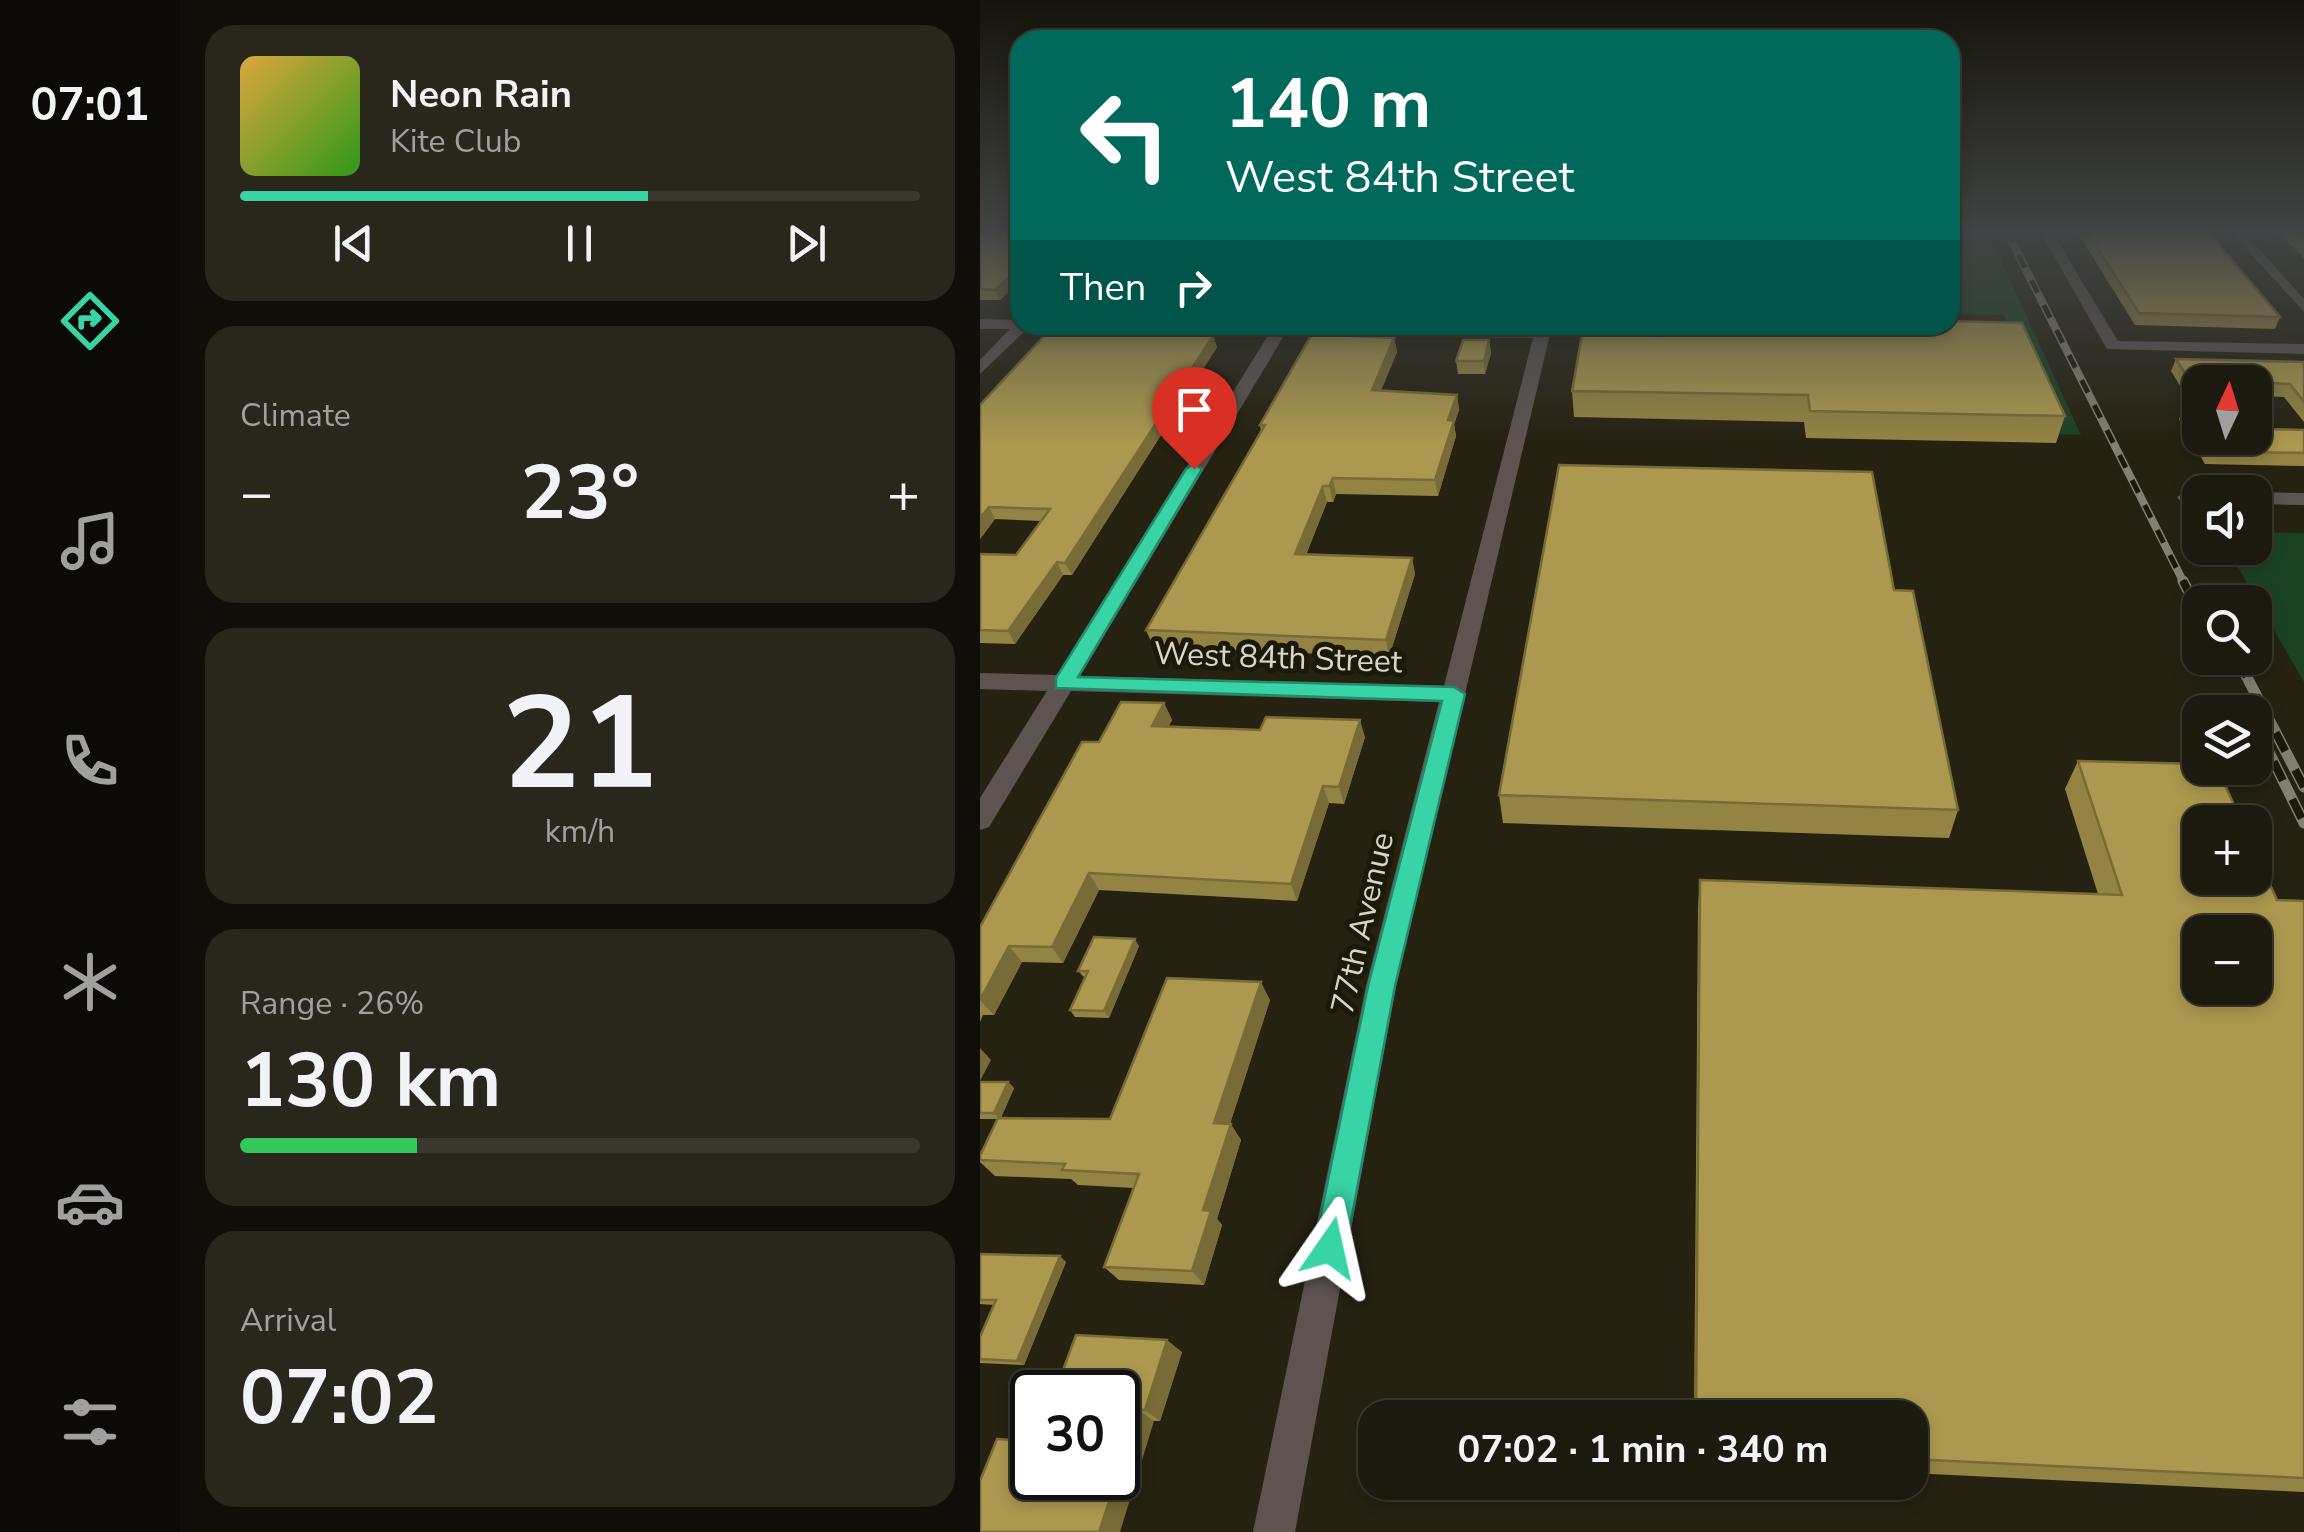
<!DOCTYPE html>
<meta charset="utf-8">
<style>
body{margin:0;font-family:"Nunito Sans",sans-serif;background:#29271c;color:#f1f3f6;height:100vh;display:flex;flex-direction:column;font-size:38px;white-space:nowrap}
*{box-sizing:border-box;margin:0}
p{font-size:32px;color:#a0a19e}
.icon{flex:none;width:55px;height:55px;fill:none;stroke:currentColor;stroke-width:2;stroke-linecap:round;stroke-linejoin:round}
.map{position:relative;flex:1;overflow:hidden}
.panel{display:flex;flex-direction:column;gap:25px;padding:25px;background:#0f0e08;width:800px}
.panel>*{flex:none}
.banner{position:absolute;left:30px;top:30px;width:950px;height:305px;border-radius:30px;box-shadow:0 5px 15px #0003,0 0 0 2px #3a382e;background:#00695c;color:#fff;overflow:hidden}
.needle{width:65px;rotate:4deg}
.tools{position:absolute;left:1202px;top:365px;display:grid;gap:20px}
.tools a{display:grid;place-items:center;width:90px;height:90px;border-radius:20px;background:#1c1a0e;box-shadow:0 5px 15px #0003,0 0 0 2px #3a382e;font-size:50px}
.speed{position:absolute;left:30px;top:1370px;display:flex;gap:20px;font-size:50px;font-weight:700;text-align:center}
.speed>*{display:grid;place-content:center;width:130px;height:130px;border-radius:50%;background:#1c1a0e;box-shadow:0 5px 15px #0003,0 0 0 2px #3a382e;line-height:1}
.speed .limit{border:5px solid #111;border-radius:15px;background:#fff;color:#111}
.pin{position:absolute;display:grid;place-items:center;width:85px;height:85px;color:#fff;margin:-102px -42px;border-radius:50% 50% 50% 0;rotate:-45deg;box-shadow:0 0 10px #0007}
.pin .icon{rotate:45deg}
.me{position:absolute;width:110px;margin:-55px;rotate:11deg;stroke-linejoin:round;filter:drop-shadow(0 0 8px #0008)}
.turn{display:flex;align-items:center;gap:35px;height:210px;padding:0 50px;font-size:45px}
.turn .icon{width:130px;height:130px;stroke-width:2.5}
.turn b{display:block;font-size:70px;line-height:85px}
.then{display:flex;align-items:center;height:95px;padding:0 50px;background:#0003;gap:20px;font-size:38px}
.big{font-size:75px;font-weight:700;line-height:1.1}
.panel .card{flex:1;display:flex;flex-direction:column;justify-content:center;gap:15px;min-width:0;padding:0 35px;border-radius:30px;background:#29271c}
.panel .dial{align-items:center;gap:0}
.dial b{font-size:130px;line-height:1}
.song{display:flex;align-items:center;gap:30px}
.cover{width:120px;height:120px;border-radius:15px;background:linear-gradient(135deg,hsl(40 70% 55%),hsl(110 70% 35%))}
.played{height:10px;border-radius:5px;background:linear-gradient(90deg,#38d4a6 60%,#3a382e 60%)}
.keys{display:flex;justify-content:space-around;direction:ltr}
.heat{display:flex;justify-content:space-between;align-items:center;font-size:55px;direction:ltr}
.charge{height:15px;border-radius:8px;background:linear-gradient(90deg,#34c759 26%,#3a382e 0)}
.trip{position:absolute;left:378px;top:1400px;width:570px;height:100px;border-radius:30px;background:#1c1a0e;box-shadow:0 5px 15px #0003,0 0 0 2px #3a382e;font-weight:700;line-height:100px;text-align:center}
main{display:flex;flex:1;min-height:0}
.menu{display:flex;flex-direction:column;width:180px;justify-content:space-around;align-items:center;background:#0b0a06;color:#a0a19e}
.menu .icon{width:70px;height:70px}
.menu .active{color:#38d4a6}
.menu b{font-size:45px;color:#f1f3f6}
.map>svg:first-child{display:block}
.green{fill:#1c4224}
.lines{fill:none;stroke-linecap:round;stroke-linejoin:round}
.street{fill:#5d5452;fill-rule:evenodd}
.rail-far1-casing{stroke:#828073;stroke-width:8}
.rail-casing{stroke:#828073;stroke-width:11}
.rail-far1{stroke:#1c1909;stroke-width:5;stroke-dasharray:14;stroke-linecap:butt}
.rail{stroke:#1c1909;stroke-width:8;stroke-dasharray:21;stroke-linecap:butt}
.wall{fill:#948444}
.shaded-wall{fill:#786b37}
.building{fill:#ac994f;stroke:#786b37;stroke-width:2.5;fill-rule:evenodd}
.route{fill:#38d4a6;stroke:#248a6c;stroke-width:2.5}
.labels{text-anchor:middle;stroke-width:10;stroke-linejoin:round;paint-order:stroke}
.street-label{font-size:32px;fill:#d7d5cb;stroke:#1c1909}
</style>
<main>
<nav class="menu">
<b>07:01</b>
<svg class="icon active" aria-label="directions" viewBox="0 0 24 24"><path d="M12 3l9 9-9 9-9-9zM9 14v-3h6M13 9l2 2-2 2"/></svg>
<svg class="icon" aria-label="music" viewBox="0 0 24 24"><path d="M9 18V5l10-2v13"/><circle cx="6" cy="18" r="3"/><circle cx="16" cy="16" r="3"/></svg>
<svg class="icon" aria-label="phone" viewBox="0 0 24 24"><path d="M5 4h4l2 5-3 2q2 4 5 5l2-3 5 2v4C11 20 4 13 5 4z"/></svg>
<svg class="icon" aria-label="climate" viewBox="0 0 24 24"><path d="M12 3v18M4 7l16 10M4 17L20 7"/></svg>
<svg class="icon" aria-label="car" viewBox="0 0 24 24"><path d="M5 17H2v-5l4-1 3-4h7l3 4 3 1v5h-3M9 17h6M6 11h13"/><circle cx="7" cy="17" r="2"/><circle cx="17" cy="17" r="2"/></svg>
<svg class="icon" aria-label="filters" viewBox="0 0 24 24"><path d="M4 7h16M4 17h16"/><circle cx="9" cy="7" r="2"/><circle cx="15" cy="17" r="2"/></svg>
</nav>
<section class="panel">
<div class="card">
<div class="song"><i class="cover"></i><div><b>Neon Rain</b><p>Kite Club</p></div></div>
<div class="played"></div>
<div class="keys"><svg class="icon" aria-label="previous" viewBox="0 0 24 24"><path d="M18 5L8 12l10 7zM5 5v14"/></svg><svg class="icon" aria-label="pause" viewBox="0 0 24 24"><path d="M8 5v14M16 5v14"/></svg><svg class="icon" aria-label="next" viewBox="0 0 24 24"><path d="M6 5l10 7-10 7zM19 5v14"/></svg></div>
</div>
<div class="card"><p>Climate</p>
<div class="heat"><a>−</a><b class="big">23°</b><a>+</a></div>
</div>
<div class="card dial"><b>21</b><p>km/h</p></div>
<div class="card"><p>Range · 26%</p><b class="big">130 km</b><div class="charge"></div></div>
<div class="card"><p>Arrival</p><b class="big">07:02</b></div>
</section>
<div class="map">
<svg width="1324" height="1532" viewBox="0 0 1324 1532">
<rect width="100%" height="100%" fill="#262212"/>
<path class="green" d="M970,230H1007L1101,435L1074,434L1024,315L970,314Z
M1275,532L1324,533V682L1247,548H1275Z"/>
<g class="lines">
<path class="street" d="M1059,230H1071L1138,341L1324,344V354L1127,349Z
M1249,230H1262L1324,299V312Z
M0,319L40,320V325H51L0,374V360L30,329H0Z
M51,325L562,329L570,334L416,986L315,1532H273L386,986L459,702L91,691L9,827L0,830V798L67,691L0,689V673L77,675L289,334L59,330ZM305,334L553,338L464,686L100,676Z
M1207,491L1225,492H1220V503L1200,501L1197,497Z
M1274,492H1275L1324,493V505L1275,504Z"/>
<g class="rail-far1-casing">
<path id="rail-far1" d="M1026,230L1204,583"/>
</g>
<g class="rail-casing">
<path id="rail" d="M1203,581L1220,614
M1257,658L1324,787
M1275,724L1324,823"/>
</g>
<use href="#rail-far1" class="rail-far1"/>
<use href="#rail" class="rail"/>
</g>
<path class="wall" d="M0,230L20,300H0Z
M1096,230H1227L1300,317L1295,329L1155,325Z
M1296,230H1324V258Z
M602,335L1085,416L1076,443L826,438L824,422L594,417L592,391Z
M233,336L237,347L92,575H83L35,644L0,643V554L36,555L62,521L15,519L0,539V405Z
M414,338L417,352L401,390L477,395L479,410L474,424L476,436L458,496L356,494L353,502H347L326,555L432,558L435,574L409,657L173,646L166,630L281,431L280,425Z
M509,340L511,353L505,374H478L476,361Z
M1196,359L1324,362V422L1304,397L1275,396V382H1220V438H1275L1282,429L1324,430V466L1225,464L1199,419L1204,407H1213L1191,371Z
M914,590L978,810L969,838L523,823L519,795Z
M184,703L192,720L188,727L385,737L364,804L349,803L317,901L119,890L83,963L42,962L14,1015H3L0,1022V927L119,742Z
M1098,761L1297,900L1324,901V1492L930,1473V1418H714L718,908L720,880L1118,894L1085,789Z
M159,946L129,1018L95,1017L90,1010L105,978L98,971Z
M290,1000L250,1124L261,1140L237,1219L242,1225L224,1285L139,1280L124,1267L154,1188L98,1185L91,1179L15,1176L0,1162V1156L17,1119H0V1082H28L34,1088L21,1118L130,1119Z
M0,1254L86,1262L44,1365L0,1363V1337L14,1305L0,1304Z
M202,1352L180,1421H174L52,1478L138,1392Z"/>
<path class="shaded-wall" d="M40,267V281L20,300L15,290Z
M233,336L237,347L92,575L85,563Z
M414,338L417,352L395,405L392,390Z
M509,340L511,353L505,374L504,361Z
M477,395L479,410L474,424L476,436L458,496L455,480L468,420Z
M353,478L356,494L353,502L349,486Z
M343,486L347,502L319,571L315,554Z
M9,507L15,519L0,539V518Z
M432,558L435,574L409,657L406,640Z
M77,562L83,575L35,644L28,631Z
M184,703L192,720L180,743L172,726Z
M380,720L385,737L364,804L359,787Z
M343,786L349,803L317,901L311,884Z
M109,873L119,890L83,963L72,947Z
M155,939L159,946L129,1018L124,1011Z
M29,946L42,962L14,1015L0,1000Z
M281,982L290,1000L245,1139L234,1123Z
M0,1048L11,1060L0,1081Z
M28,1082L34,1088L20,1119L14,1113Z
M251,1124L261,1140L237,1219L242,1225L224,1285L212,1271L223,1210Z
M80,1256L86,1262L44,1365L37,1361Z
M187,1340L202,1352L180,1421L165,1410Z
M158,1410L174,1421L140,1532H119Z"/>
<path class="building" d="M0,230H40V267L15,290L0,289Z
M1106,230H1227L1300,317L1159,313Z
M1312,230H1324V242Z
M970,321L1042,323L1085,416L830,411L828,395L592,391L602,335L682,336L683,325H970Z
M67,333L233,336L85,563L77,562L28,631L0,630V554L36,555L70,509L9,507L0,518V405Z
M332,334L414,338L392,390L477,395L468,420L474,421L455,480L353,478L349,486H343L315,554L432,558L406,640L166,630L285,425H280Z
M483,340H509L504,361H476Z
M1196,359L1324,362V402L1310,384L1275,382H1220V397Z
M1204,407H1220V434Z
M1275,419L1282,429L1324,430V453L1231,451L1222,438H1275Z
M579,465L892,472L914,590L933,591L978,810L519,795Z
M141,702L184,703L172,726L280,730L286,717L380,720L359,787L343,786L311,884L109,873L72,947L29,946L0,1000V927L102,742H119Z
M1098,761L1220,764V768H1237L1262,822H1220V878H1275V851L1297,900L1324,901V1478L930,1459V1418H716L720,880L1142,895ZM1220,932H1275V988H1220Z
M114,937L155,939L124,1011L90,1010L108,971H98Z
M187,978L281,982L234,1123L251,1124L223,1210L231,1211L212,1271L124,1267L159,1174L82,1170L85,1164L0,1160V1156L18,1118L130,1119Z
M0,1082H28L14,1113H0Z
M0,1254L80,1256L37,1361L0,1359V1337L16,1300H0Z
M96,1335L187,1340L165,1410H158L138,1475V1392H75Z
M17,1439L52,1441V1478H137L119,1532H0V1481Z"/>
<linearGradient id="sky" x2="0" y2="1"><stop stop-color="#15130a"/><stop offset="0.52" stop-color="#414444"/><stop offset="1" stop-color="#414444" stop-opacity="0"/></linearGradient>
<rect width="1324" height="444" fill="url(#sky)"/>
<path class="route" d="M214,464L222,469L98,677L474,687L485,694L415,986L366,1248L361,1260L350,1265L338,1260L334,1248L388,986L462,701L76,688V678L206,469Z"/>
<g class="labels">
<g class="street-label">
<text transform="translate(298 657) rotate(2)" y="11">West 84th Street</text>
<text transform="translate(382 923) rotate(-77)" y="11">77th Avenue</text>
</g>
</g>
</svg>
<div class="tools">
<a><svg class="needle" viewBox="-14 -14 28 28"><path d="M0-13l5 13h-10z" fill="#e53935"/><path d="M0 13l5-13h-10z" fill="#a0a19e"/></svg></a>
<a><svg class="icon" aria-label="sound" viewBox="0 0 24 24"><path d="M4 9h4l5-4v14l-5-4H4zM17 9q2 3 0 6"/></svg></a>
<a><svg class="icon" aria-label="search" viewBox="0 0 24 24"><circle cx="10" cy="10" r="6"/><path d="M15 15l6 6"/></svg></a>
<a><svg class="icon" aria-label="layers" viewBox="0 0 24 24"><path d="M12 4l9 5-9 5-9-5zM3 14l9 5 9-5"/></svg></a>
<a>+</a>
<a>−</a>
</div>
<div class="speed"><div class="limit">30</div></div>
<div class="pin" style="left:214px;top:469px;background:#d93025"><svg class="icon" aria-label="arrive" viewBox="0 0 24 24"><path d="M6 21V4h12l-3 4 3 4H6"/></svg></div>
<svg class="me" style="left:350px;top:1248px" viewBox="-20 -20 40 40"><path d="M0-17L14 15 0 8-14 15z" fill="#38d4a6" stroke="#fff" stroke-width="4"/></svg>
<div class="trip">07:02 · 1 min · 340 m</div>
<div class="banner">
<div class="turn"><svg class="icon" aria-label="left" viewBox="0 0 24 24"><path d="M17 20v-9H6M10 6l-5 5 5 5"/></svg><div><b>140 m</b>West 84th Street</div></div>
<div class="then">Then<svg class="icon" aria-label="right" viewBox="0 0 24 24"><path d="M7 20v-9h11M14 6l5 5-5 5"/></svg></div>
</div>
</div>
</main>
